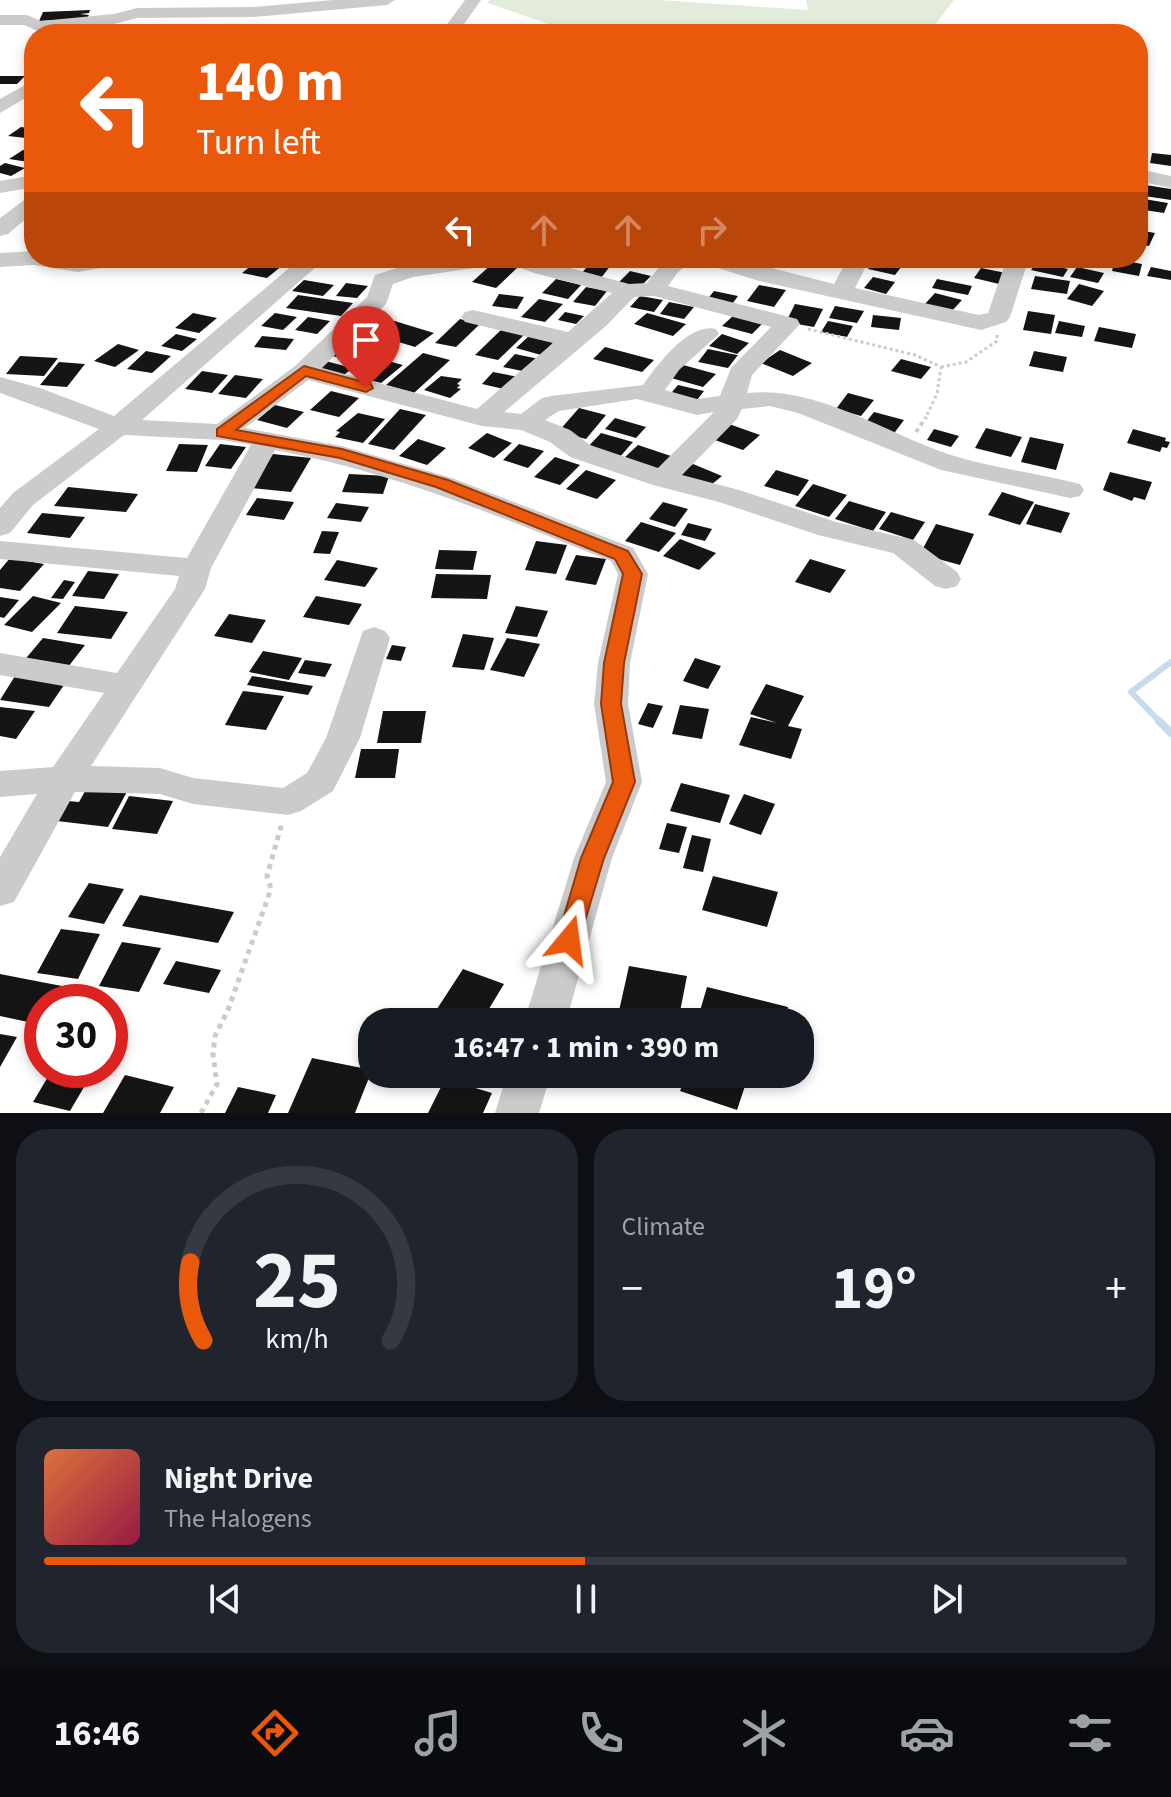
<!DOCTYPE html>
<meta charset="utf-8">
<style>
body{margin:0;font-family:"Source Sans 3",sans-serif;background:#20242c;color:#f1f3f6;height:100vh;display:flex;flex-direction:column;font-size:30px;white-space:nowrap}
*{box-sizing:border-box;margin:0}
p{font-size:26px;color:#9ea1a6}
.icon{flex:none;width:44px;height:44px;fill:none;stroke:currentColor;stroke-width:2;stroke-linecap:round;stroke-linejoin:round}
.map{position:relative;height:1113px;overflow:hidden}
.drawer{display:flex;flex-direction:column;gap:16px;padding:16px;background:#0d0f14;flex:1}
.drawer>*{flex:none}
.top-card{position:absolute;left:24px;top:24px;width:1124px;height:244px;border-radius:32px;box-shadow:0 4px 12px #0003;background:#ea580c;color:#fff;overflow:hidden}
.speed{position:absolute;left:24px;top:984px;display:flex;gap:16px;font-size:40px;font-weight:700;text-align:center}
.speed>*{display:grid;place-content:center;width:104px;height:104px;border-radius:50%;background:#171b24;box-shadow:0 4px 12px #0003;line-height:1}
.speed .limit{border:12px solid #d22;background:#fff;color:#111}
.pin{position:absolute;display:grid;place-items:center;width:68px;height:68px;color:#fff;margin:-82px -34px;border-radius:50% 50% 50% 0;rotate:-45deg;box-shadow:0 0 8px #0007}
.pin .icon{rotate:45deg}
.me{position:absolute;width:88px;margin:-44px;rotate:16deg;stroke-linejoin:round;filter:drop-shadow(0 0 6px #0008)}
.turn{display:flex;align-items:center;gap:28px;height:168px;padding:0 40px;font-size:36px}
.turn .icon{width:104px;height:104px;stroke-width:2.5}
.turn b{display:block;font-size:56px;line-height:68px}
.lanes{display:flex;align-items:center;height:76px;padding:0 40px;background:#0003;justify-content:center;gap:40px;direction:ltr}
.lanes .off{opacity:.35}
.big{font-size:60px;font-weight:700;line-height:1.1}
.drawer .card{flex:1;display:flex;flex-direction:column;justify-content:center;gap:12px;min-width:0;padding:0 28px;border-radius:32px;background:#20242c}
.drawer .dial{align-items:center;gap:0}
.dial svg{height:208px;overflow:visible;fill:none;stroke:#363941;stroke-width:7;stroke-linecap:round;text-anchor:middle}
.dial text{fill:#f1f3f6;stroke:none}
.song{display:flex;align-items:center;gap:24px}
.cover{width:96px;height:96px;border-radius:12px;background:linear-gradient(135deg,hsl(20 70% 55%),hsl(340 70% 35%))}
.played{height:8px;border-radius:4px;background:linear-gradient(90deg,#ea580c 50%,#363941 50%)}
.keys{display:flex;justify-content:space-around;direction:ltr}
.heat{display:flex;justify-content:space-between;align-items:center;font-size:44px;direction:ltr}
.drawer .tiles{flex:1;display:grid;gap:16px;grid-template-columns:1fr 1fr}
.card:last-child{grid-column:span 2}
.trip{position:absolute;left:358px;top:1008px;width:456px;height:80px;border-radius:32px;background:#171b24;box-shadow:0 4px 12px #0003;font-weight:700;line-height:80px;text-align:center}
.dock{display:flex;height:128px;justify-content:space-around;align-items:center;background:#090b0e;color:#9ea1a6}
.dock .icon{width:56px;height:56px}
.dock .current{color:#ea580c}
.dock b{font-size:36px;color:#f1f3f6}
.map>svg:first-child{display:block}
.green{fill:#e3ecdb}
.lines{fill:none;stroke-linecap:round;stroke-linejoin:round}
.stream-far1{stroke:#c6dbed;stroke-width:6}
.stream{stroke:#c6dbed;stroke-width:8}
.building{fill:#151515}
.path-far2{stroke:#cbcbcb;stroke-width:3;stroke-dasharray:3 3;stroke-linecap:butt}
.path-far1{stroke:#cbcbcb;stroke-width:4;stroke-dasharray:4 4;stroke-linecap:butt}
.path{stroke:#cbcbcb;stroke-width:5;stroke-dasharray:5 5;stroke-linecap:butt}
.minor{fill:#cbcbcb;fill-rule:evenodd}
.route{fill:#ea580c;stroke:#983908;stroke-width:2}
</style>
<div class="map">
<svg width="1171" height="1113" viewBox="0 0 1171 1113">
<rect width="100%" height="100%" fill="#fff"/>
<path class="green" d="M489,0H659L808,10L806,0H954L928,34H577L488,3Z"/>
<g class="lines">
<path class="stream-far1" d="M1161,723L1131,692L1171,662"/>
<path class="stream" d="M1159,721L1171,733"/>
</g>
<path class="building" d="M90,10L89,13L80,14L89,15L87,18L39,21L43,12Z
M0,76H25L17,84H0Z
M21,127L34,129V132L26,138L8,136Z
M23,150L34,151V159L29,162L9,159Z
M1152,153L1171,155V166L1150,163Z
M5,163L25,168L11,176L0,173V166Z
M1139,184L1171,189V200L1138,195Z
M1138,198L1168,203L1164,213L1138,209Z
M1138,230L1155,233L1149,246L1138,244Z
M1077,258H1104L1102,267L1075,263Z
M1115,259L1142,264L1139,276L1112,271Z
M258,260L283,265L267,278L242,273Z
M875,260L902,266L895,275L868,269Z
M591,262L611,265L601,278L581,274Z
M1037,262L1068,269L1063,277L1031,270Z
M493,263L517,268L496,288L472,282Z
M1077,267L1104,273L1098,283L1070,277Z
M1151,267L1171,271V280L1147,276Z
M981,268L1006,273L999,284L974,278Z
M630,271L651,276L640,287L619,282Z
M1035,276L1070,281L1067,294L1031,289Z
M873,277L895,282L886,294L864,288Z
M556,279L581,285L568,299L542,293Z
M937,279L972,286L968,295L932,288Z
M304,280L334,285L323,296L292,291Z
M346,283L368,286L357,298L336,296Z
M1079,284L1104,291L1092,306L1067,299Z
M759,285L786,290L774,307L747,301Z
M586,287L607,291L595,306L573,302Z
M714,291L738,296L730,307L705,302Z
M935,293L962,300L951,312L924,305Z
M499,294L524,297L517,309L492,306Z
M298,295L353,303L341,316L286,308Z
M640,296L663,300L654,312L630,307Z
M539,299L563,304L545,322L521,317Z
M669,302L694,307L684,319L660,314Z
M795,304L823,309L814,327L786,322Z
M835,306L864,311L857,323L829,318Z
M1028,311L1055,315L1051,334L1023,330Z
M565,312L584,316L576,324L558,320Z
M193,313L217,318L199,333L175,328Z
M275,313L297,317L283,330L261,326Z
M647,313L686,324L673,336L634,324Z
M735,314L764,322L752,334L722,326Z
M873,315L901,318L899,330L871,327Z
M308,317L330,321L317,334L295,330Z
M388,319L434,333L415,347L369,333Z
M460,319L480,324L456,347L435,343Z
M828,321L853,326L847,337L821,332Z
M1059,321L1085,326L1082,337L1055,333Z
M1099,327L1136,334L1132,348L1094,341Z
M501,330L524,335L498,360L475,355Z
M176,334L197,339L182,351L161,346Z
M722,334L749,343L737,354L709,346Z
M262,336L294,339L286,350L254,347Z
M529,336L554,342L541,355L516,348Z
M118,344L139,350L115,367L94,361Z
M337,346L368,354L359,362L328,355Z
M605,347L654,360L642,372L593,359Z
M708,349L737,355H738L728,368L698,362Z
M780,350L812,363L793,376L761,363Z
M146,351L171,356L152,373L127,369Z
M1034,351L1067,357L1063,372L1029,366Z
M423,353L450,360L414,393L386,385Z
M515,354L539,359L527,372L503,367Z
M20,356L58,358L44,376L6,374Z
M377,358L403,365L381,383L355,376Z
M901,359L931,367L921,379L891,371Z
M322,360L352,368L343,376L313,367Z
M59,362L85,364L67,387L40,385Z
M676,363L716,374L703,387L664,376Z
M202,371L228,375L212,393L185,389Z
M493,372L519,377L508,390L482,384Z
M235,375L263,379L246,398L218,394Z
M441,376L462,379L457,384L460,385L457,388L461,389L450,398L424,390Z
M678,385L704,391L694,404L667,398Z
M331,391L359,398L339,417L310,410Z
M848,393L874,400L861,416L836,409Z
M275,405L304,412L287,428L257,420Z
M579,408L606,415L586,439L558,432Z
M400,409L426,415L394,450L368,444Z
M874,412L904,420L892,436L862,427Z
M358,413L385,419L363,443L335,437L340,432L336,431Z
M615,418L646,427L636,438L605,429Z
M729,424L760,435L743,450L712,439Z
M986,428L1022,437L1011,457L975,448Z
M934,429L959,436L951,447L927,440Z
M1133,429L1166,438L1165,441L1170,442L1167,448L1162,447L1160,452L1127,443Z
M487,433L512,443L494,458L468,448Z
M601,433L633,442L618,459L585,450Z
M1030,437L1064,444L1056,470L1021,462Z
M418,439L446,448L427,465L399,456Z
M179,444L208,445L197,472L166,471Z
M220,444L246,447L231,469L205,466Z
M519,444L544,451L528,468L503,460Z
M638,445L671,456L658,469L624,458Z
M273,454L311,458L291,492L251,488Z
M555,457L580,465L560,485L534,477Z
M693,464L722,476L706,489L677,477Z
M586,470L616,480L597,499L566,489Z
M776,470L809,480L798,496L764,486Z
M1110,472L1152,482L1145,500L1134,497L1132,501L1103,490Z
M349,474L389,476L383,494L342,492Z
M813,484L847,495L829,517L795,506Z
M68,487L138,494L126,512L54,506Z
M1002,492L1034,502L1020,525L988,515Z
M257,498L294,502L284,520L246,515Z
M849,501L886,512L873,531L835,519Z
M663,502L688,509L675,527L649,519Z
M336,503L369,507L361,522L327,518Z
M1035,504L1070,513L1061,533L1026,524Z
M891,512L925,522L913,540L879,529Z
M42,513L85,517L70,538L27,533Z
M641,522L676,533L659,552L625,541Z
M688,523L712,529L705,541L681,535Z
M936,524L974,534L960,565L920,554Z
M322,531L339,532L330,554L313,553Z
M680,539L716,553L699,570L663,556Z
M536,541L567,545L556,574L525,570Z
M439,550L477,551L473,570L435,569Z
M576,555L606,559L596,585L565,580Z
M10,558L44,564L20,591L0,588V570Z
M810,559L846,570L830,593L795,582Z
M337,560L378,568L365,587L324,580Z
M88,571L119,574L104,599L72,596Z
M436,574L491,575L487,599L431,598Z
M64,580L75,582L63,599L51,598Z
M33,596L61,603L32,632L4,625Z
M316,596L362,604L349,625L303,617Z
M0,597L19,600L4,618L0,617Z
M75,606L128,612L111,639L57,633Z
M516,606L548,611L537,637L505,633Z
M229,614L266,620L252,643L214,636Z
M463,634L494,638L484,670L452,667Z
M43,638L85,645L65,671L22,663Z
M507,638L540,644L524,677L490,670Z
M392,645L406,647L401,661L386,659Z
M263,651L302,658L289,680L249,672Z
M695,658L721,666L708,689L683,681Z
M305,660L332,664L325,677L298,673Z
M15,676L66,682L49,707L0,700Z
M252,676L313,686L308,695L247,685Z
M766,684L804,696L788,726L802,729L791,759L739,745L751,717L777,723L750,714Z
M243,691L284,696L266,730L225,725Z
M648,703L663,706L653,728L638,724Z
M680,705L709,709L702,739L672,734Z
M0,707L35,711L16,739L0,736Z
M383,711H426L421,743H377Z
M361,749H399L395,778H355Z
M681,783L730,795L720,823L670,811Z
M89,784L129,788L108,827L57,821L68,801L79,802Z
M744,794L775,804L761,835L729,824Z
M129,796L173,801L157,834L112,829Z
M667,823L687,827L679,853L659,849Z
M692,835L711,839L703,872L683,868Z
M713,876L778,892L767,927L702,910Z
M89,883L124,889L104,924L68,917Z
M140,895L234,912L218,943L122,926Z
M61,929L100,934L78,979L37,973Z
M122,942L161,948L139,992L99,986Z
M176,961L221,970L209,993L163,984Z
M629,966L687,976L678,1022L619,1011Z
M463,969L504,984L481,1022H460L435,1012Z
M0,974L72,988L64,1002H42V1025L0,1016Z
M707,987L788,1007L784,1022L697,1021Z
M0,1034L17,1037L0,1067Z
M312,1058L372,1070L355,1113H288Z
M52,1070H94L70,1111L33,1102Z
M687,1074H749L737,1110L680,1091Z
M125,1075L174,1087L160,1113H103Z
M445,1079L492,1093L483,1113H428Z
M238,1087L276,1095L268,1113H225Z"/>
<g class="lines">
<path class="path-far2" d="M808,329L915,355L941,367L937,394L925,419
M941,367L966,362L997,341V335"/>
<path class="path-far1" d="M916,432L926,417"/>
<path class="path" d="M201,1113L217,1084L213,1055L215,1036L228,1010L271,889L267,876L282,823"/>
<path class="minor" d="M333,0H395L387,5L253,17L137,18L114,24L38,31L24,25H0V15H27L41,21L114,14L137,8L253,7Z
M465,0H481L457,34H440Z
M34,80V93L0,113V99Z
M1138,169L1171,176V188L1138,181Z
M34,175V187L0,193V181Z
M34,196V212L8,234L0,236V218L27,198Z
M34,251V258H132L129,263L78,272L34,265L0,267V253Z
M301,258H326L142,420L217,424L295,366L367,297L375,275L409,264L452,258H534L629,284L647,283C665,258 666,258 696,258L678,272L668,286L797,319L800,324L752,375L747,393C822,385 891,438 961,458C1000,469 1041,474 1080,484L1084,490L1080,496L1070,498L941,470L798,413L770,406L742,409L737,419L682,475L739,490L836,522L914,540L957,572L961,579L957,586L946,589L935,586L893,553L818,535L719,502L653,485L570,457L550,442L521,430L482,426L308,380L245,428L342,446L452,478L633,548L648,574L630,663L628,704L642,782L612,858L566,1022H524L574,858L606,782L594,704L598,663L618,574L611,561C500,517 393,472 275,450L211,568L205,589L91,766L160,768L193,778L283,788L307,773L326,738L363,631L374,627L385,631L390,638L360,738L333,791L301,811L288,815L193,804L160,794L75,792L14,902L0,906V857L37,794L0,797V771L53,767L104,693L0,675V653L117,673L175,589L179,576L0,559V541L187,558L251,445L223,440L124,435L33,505L10,533L0,536V508L13,493L99,429L0,393V377L40,388L114,416ZM507,263L534,273L612,293L568,332L473,310L465,312L461,317L465,322L553,343L477,409L322,368L386,304L393,284L413,277ZM654,296L771,327L731,368L720,396L697,399L665,390L679,370L719,334L716,329C689,322 657,365 643,385L551,396L542,398L521,414L504,412L606,326L634,297ZM637,399L697,415L714,412L658,468L590,445L570,430L545,420L559,411Z
M699,258H733L834,284L848,258H870L855,288L979,315L988,313L1007,258H1029L1010,317L1006,322L981,330L759,281L702,263Z
M507,1074H551L539,1113H495Z"/>
</g>
<path class="route" d="M304,366L371,384L373,388L366,392L306,376L236,430L342,449L448,480L628,551L642,574L624,663L621,704L635,782L604,858L577,947L569,950L560,947L557,940L581,858L613,782L601,704L604,663L623,574L615,559L436,487L340,458L217,436V429Z"/>
</svg>
<div class="speed"><div class="limit">30</div></div>
<div class="pin" style="left:366px;top:388px;background:#d93025"><svg class="icon" aria-label="arrive" viewBox="0 0 24 24"><path d="M6 21V4h12l-3 4 3 4H6"/></svg></div>
<svg class="me" style="left:569px;top:940px" viewBox="-20 -20 40 40"><path d="M0-17L14 15 0 8-14 15z" fill="#ea580c" stroke="#fff" stroke-width="4"/></svg>
<div class="trip">16:47 · 1 min · 390 m</div>
<div class="top-card">
<div class="turn"><svg class="icon" aria-label="left" viewBox="0 0 24 24"><path d="M17 20v-9H6M10 6l-5 5 5 5"/></svg><div><b>140 m</b>Turn left</div></div>
<div class="lanes"><svg class="icon" aria-label="left" viewBox="0 0 24 24"><path d="M17 20v-9H6M10 6l-5 5 5 5"/></svg><svg class="icon off" aria-label="ahead" viewBox="0 0 24 24"><path d="M12 20V5M6 11l6-6 6 6"/></svg><svg class="icon off" aria-label="ahead" viewBox="0 0 24 24"><path d="M12 20V5M6 11l6-6 6 6"/></svg><svg class="icon off" aria-label="right" viewBox="0 0 24 24"><path d="M7 20v-9h11M14 6l5 5-5 5"/></svg></div>
</div>
</div>
<section class="drawer">
<div class="tiles">
<div class="card dial"><svg viewBox="0 0 100 80">
<path d="M14 69A42 42 0 1 1 86 69"/>
<path d="M14 69A42 42 0 0 1 9 39" stroke="#ea580c"/>
<text x="50" y="56" font-size="32" font-weight="700">25</text>
<text x="50" y="72" font-size="11">km/h</text>
</svg></div>
<div class="card"><p>Climate</p>
<div class="heat"><a>−</a><b class="big">19°</b><a>+</a></div>
</div>
<div class="card">
<div class="song"><i class="cover"></i><div><b>Night Drive</b><p>The Halogens</p></div></div>
<div class="played"></div>
<div class="keys"><svg class="icon" aria-label="previous" viewBox="0 0 24 24"><path d="M18 5L8 12l10 7zM5 5v14"/></svg><svg class="icon" aria-label="pause" viewBox="0 0 24 24"><path d="M8 5v14M16 5v14"/></svg><svg class="icon" aria-label="next" viewBox="0 0 24 24"><path d="M6 5l10 7-10 7zM19 5v14"/></svg></div>
</div>
</div>
</section>
<nav class="dock">
<b>16:46</b>
<svg class="icon current" aria-label="directions" viewBox="0 0 24 24"><path d="M12 3l9 9-9 9-9-9zM9 14v-3h6M13 9l2 2-2 2"/></svg>
<svg class="icon" aria-label="music" viewBox="0 0 24 24"><path d="M9 18V5l10-2v13"/><circle cx="6" cy="18" r="3"/><circle cx="16" cy="16" r="3"/></svg>
<svg class="icon" aria-label="phone" viewBox="0 0 24 24"><path d="M5 4h4l2 5-3 2q2 4 5 5l2-3 5 2v4C11 20 4 13 5 4z"/></svg>
<svg class="icon" aria-label="climate" viewBox="0 0 24 24"><path d="M12 3v18M4 7l16 10M4 17L20 7"/></svg>
<svg class="icon" aria-label="car" viewBox="0 0 24 24"><path d="M5 17H2v-5l4-1 3-4h7l3 4 3 1v5h-3M9 17h6M6 11h13"/><circle cx="7" cy="17" r="2"/><circle cx="17" cy="17" r="2"/></svg>
<svg class="icon" aria-label="filters" viewBox="0 0 24 24"><path d="M4 7h16M4 17h16"/><circle cx="9" cy="7" r="2"/><circle cx="15" cy="17" r="2"/></svg>
</nav>
